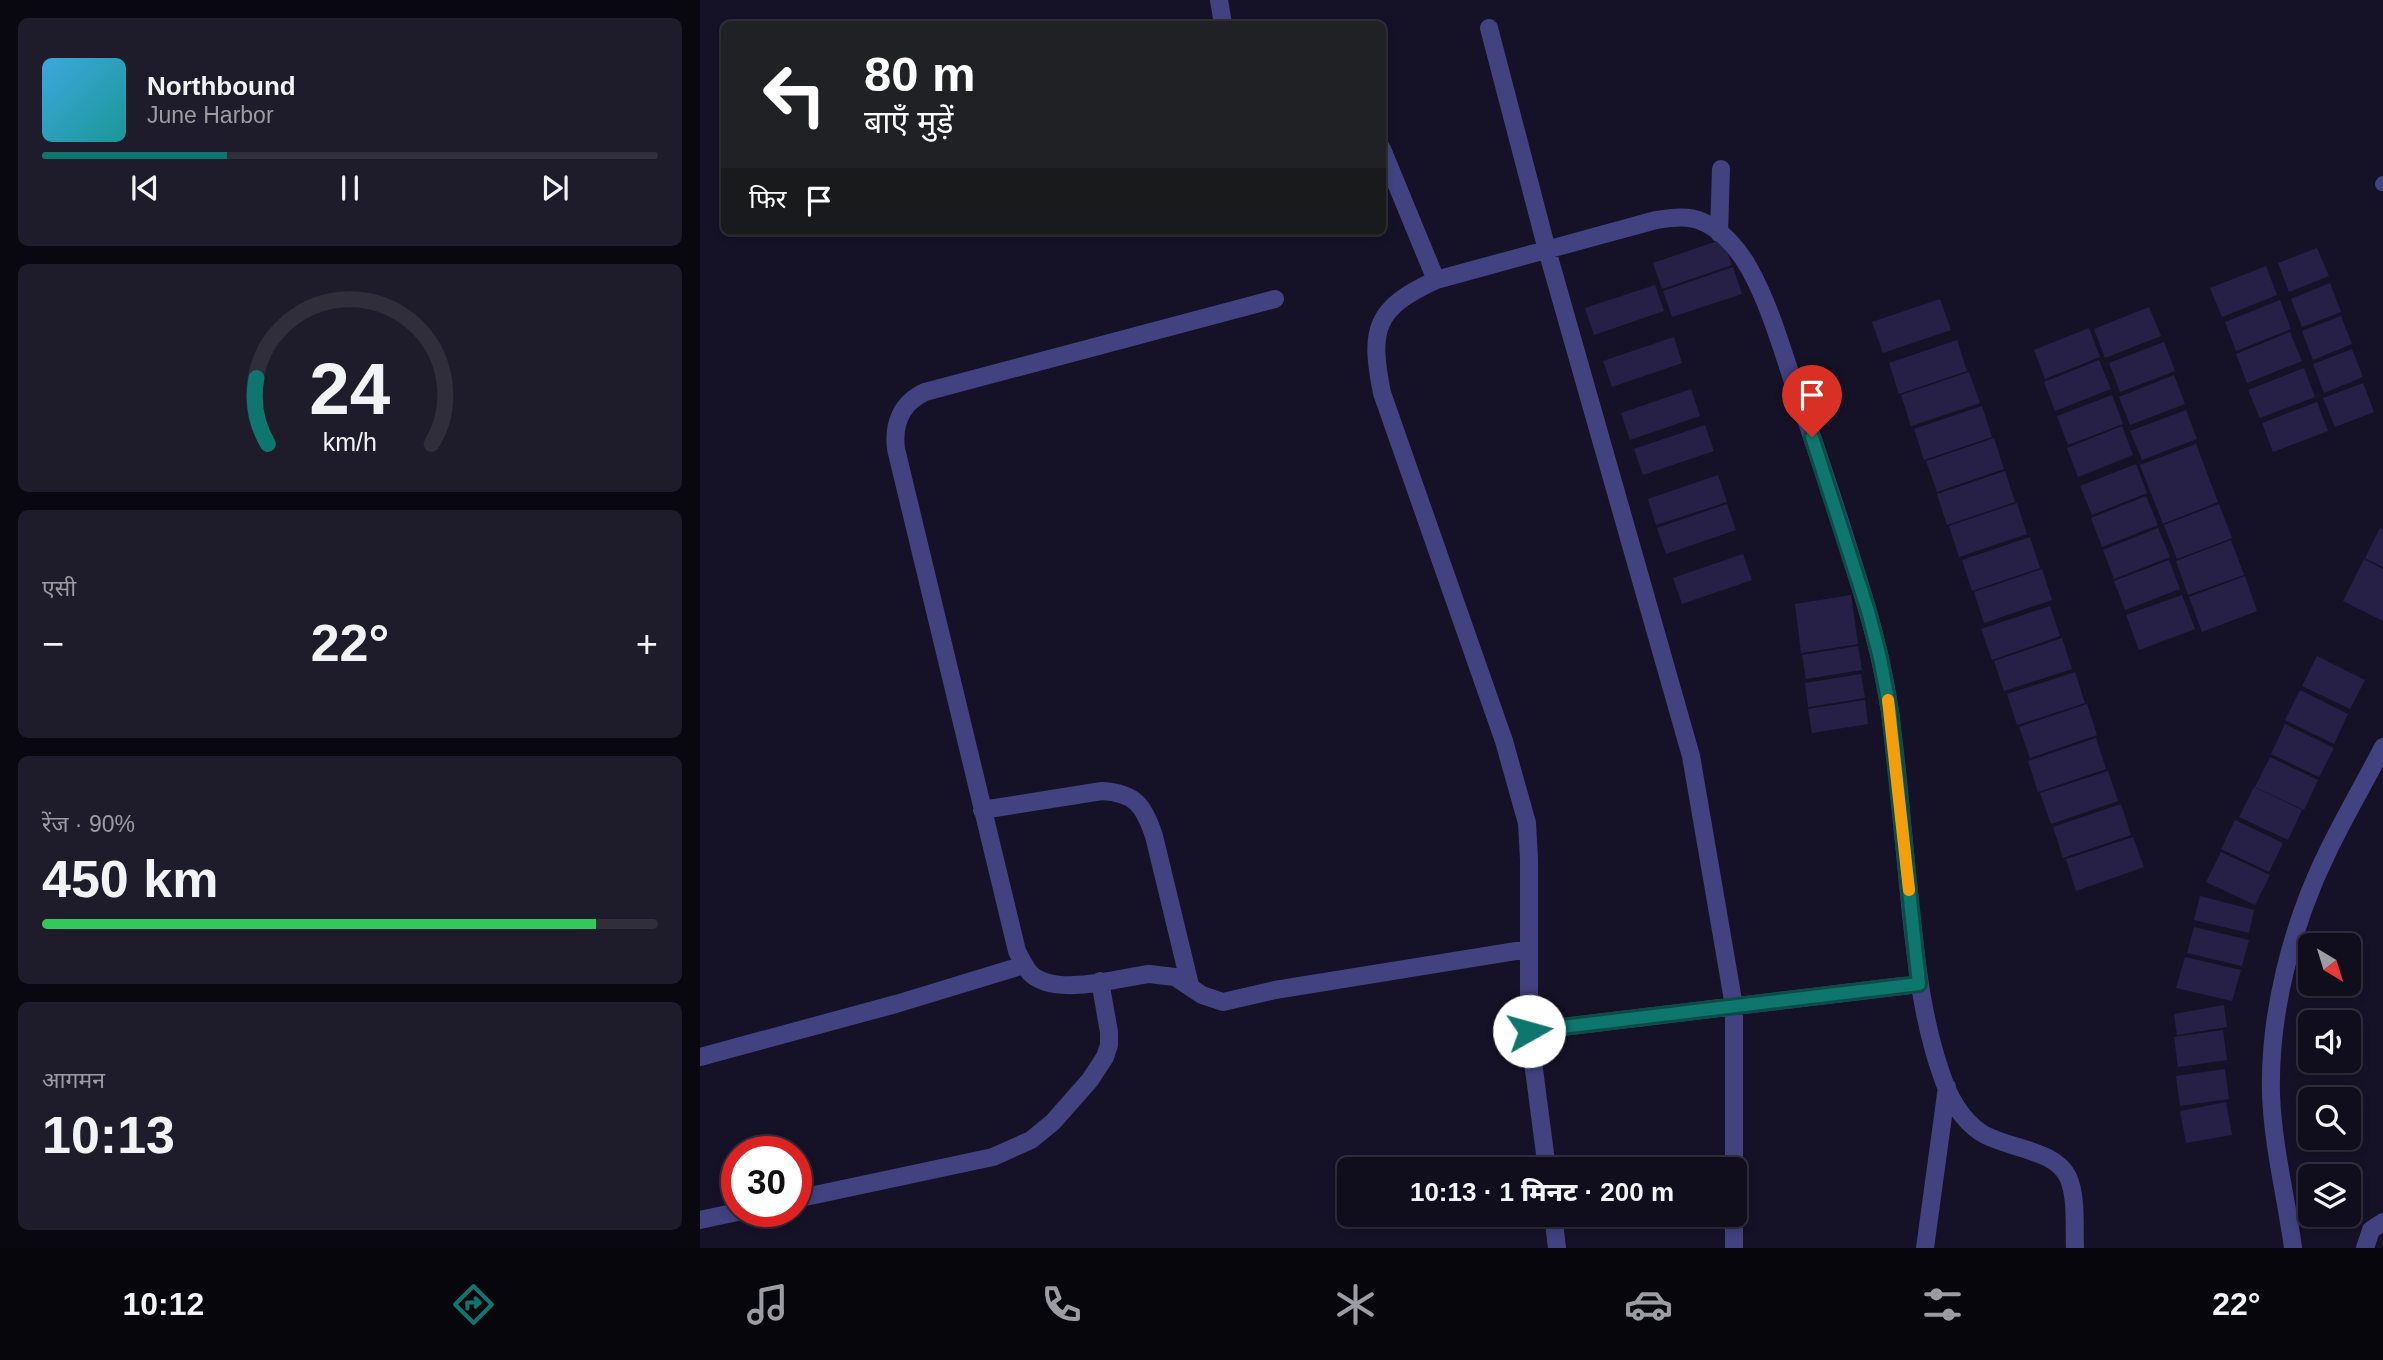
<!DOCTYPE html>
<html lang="hi">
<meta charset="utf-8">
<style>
body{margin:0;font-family:Helvetica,"Noto Sans Devanagari",sans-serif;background:#1e1c2a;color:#f1f3f6;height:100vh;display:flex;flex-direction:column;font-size:26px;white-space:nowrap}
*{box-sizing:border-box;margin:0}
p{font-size:23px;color:#9c9ca4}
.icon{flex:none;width:38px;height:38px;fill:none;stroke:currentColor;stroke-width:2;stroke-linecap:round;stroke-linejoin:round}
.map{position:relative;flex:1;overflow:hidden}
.drawer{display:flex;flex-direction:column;gap:18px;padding:18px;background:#090810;width:700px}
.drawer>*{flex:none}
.banner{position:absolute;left:21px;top:21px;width:665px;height:214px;border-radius:10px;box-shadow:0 4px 10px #0003,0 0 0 2px #302e3b;background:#202124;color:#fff;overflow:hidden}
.needle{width:46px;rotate:142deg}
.fabs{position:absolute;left:1598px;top:933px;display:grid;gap:14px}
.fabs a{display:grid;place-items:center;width:63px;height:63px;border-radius:10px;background:#100e1d;box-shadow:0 4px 10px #0003,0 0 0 2px #302e3b;font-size:35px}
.speed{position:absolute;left:21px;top:1136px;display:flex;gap:14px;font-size:35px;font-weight:700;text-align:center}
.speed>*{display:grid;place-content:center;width:91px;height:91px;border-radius:50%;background:#100e1d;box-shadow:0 4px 10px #0003,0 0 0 2px #302e3b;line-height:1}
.speed .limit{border:10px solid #d22;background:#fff;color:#111}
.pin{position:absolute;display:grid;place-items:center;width:60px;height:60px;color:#fff;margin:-72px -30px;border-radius:50% 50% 50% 0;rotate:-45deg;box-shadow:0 0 7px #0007}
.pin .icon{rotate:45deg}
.me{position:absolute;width:77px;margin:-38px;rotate:83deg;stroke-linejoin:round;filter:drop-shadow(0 0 5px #0008)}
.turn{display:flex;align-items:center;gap:24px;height:147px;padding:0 28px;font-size:32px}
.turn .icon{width:91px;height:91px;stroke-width:2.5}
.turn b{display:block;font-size:49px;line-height:60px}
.then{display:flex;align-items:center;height:66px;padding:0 28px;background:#0003;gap:14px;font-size:26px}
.big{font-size:52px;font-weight:800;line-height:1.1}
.drawer .tile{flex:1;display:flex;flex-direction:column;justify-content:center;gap:10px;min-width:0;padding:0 24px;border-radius:10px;background:#1e1c2a}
.drawer .dial{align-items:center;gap:0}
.dial svg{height:182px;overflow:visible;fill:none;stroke:#302e3b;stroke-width:7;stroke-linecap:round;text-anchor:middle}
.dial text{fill:#f1f3f6;stroke:none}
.song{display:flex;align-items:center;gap:21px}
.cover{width:84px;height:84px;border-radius:10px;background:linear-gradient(135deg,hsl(200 70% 55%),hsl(180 70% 35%))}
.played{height:7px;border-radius:4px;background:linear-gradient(90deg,#0f766e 30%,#302e3b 30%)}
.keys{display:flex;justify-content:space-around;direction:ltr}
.heat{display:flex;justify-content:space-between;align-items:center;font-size:38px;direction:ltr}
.charge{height:10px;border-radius:5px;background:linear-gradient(90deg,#34c759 90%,#302e3b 0)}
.trip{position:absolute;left:637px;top:1157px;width:410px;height:70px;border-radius:10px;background:#100e1d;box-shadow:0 4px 10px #0003,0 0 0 2px #302e3b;font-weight:800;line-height:70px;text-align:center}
.menu{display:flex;height:112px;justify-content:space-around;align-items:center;background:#06060c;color:#9c9ca4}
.menu .icon{width:49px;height:49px}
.menu .on{color:#0f766e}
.menu b{font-size:32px;color:#f1f3f6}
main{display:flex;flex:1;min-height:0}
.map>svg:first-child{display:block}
.building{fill:#262046}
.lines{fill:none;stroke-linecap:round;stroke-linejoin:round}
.lane{stroke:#424281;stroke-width:14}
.street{stroke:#424281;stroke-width:18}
.route-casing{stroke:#0a4d48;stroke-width:18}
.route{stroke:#0f766e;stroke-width:12}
.slow{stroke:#f59e0b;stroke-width:12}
</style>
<main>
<section class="drawer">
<div class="tile">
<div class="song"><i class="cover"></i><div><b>Northbound</b><p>June Harbor</p></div></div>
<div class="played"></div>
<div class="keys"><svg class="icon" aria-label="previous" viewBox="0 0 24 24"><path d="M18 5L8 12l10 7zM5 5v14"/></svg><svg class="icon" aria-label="pause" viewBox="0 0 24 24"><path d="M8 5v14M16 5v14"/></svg><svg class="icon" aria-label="next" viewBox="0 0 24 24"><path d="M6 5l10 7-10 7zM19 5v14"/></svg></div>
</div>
<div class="tile dial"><svg viewBox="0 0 100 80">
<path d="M14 69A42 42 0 1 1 86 69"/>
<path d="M14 69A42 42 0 0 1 9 40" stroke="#0f766e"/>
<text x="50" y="56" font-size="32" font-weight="700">24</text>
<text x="50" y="72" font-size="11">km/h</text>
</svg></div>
<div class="tile"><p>एसी</p>
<div class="heat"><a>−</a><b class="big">22°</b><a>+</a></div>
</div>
<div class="tile"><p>रेंज · 90%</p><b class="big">450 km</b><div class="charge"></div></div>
<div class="tile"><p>आगमन</p><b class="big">10:13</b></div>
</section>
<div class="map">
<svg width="1683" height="1248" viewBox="0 0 1683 1248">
<rect width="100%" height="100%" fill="#151227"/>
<path class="building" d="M1023,239L1032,265L962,289L953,263Z
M1617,248L1629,276L1589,292L1578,263Z
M1566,266L1577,295L1522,317L1510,288Z
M1033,267L1042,294L972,317L963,291Z
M1630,283L1641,312L1602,327L1591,299Z
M955,285L964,311L894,335L885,308Z
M1240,299L1251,330L1183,353L1172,322Z
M1580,300L1591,329L1536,351L1525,322Z
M1449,307L1461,336L1405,358L1394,329Z
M1641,316L1652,344L1613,360L1602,331Z
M1389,328L1400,357L1345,379L1334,350Z
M1590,332L1602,361L1547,383L1536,354Z
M974,337L982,363L912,387L903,361Z
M1257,340L1267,371L1199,394L1189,363Z
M1464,342L1475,371L1420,392L1409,363Z
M1652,349L1663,377L1624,393L1613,364Z
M1399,360L1411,389L1355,411L1344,382Z
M1604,368L1615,397L1560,418L1548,390Z
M1269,372L1280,403L1211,426L1201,395Z
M1474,375L1485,404L1430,425L1419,397Z
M1663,383L1674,412L1635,427L1623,398Z
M991,389L1000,416L930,440L921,413Z
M1412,395L1423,424L1368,445L1357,416Z
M1617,402L1628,431L1573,452L1562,423Z
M1282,406L1292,437L1224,460L1214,429Z
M1486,410L1497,439L1442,460L1430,431Z
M1005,425L1014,451L943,475L934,449Z
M1422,426L1433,455L1378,477L1367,448Z
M1294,438L1304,469L1237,492L1226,461Z
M1496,444L1518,502L1463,524L1440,465Z
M1436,464L1447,493L1392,515L1380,486Z
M1305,471L1315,502L1247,525L1237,494Z
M1018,475L1027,502L956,525L948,499Z
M1446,496L1458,525L1402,547L1391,518Z
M1317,503L1327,534L1259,557L1249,526Z
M1027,504L1036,530L966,554L957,528Z
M1519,504L1532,538L1477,559L1464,525Z
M1458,528L1470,557L1414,579L1403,550Z
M1680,528L1683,530V567L1665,558Z
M1330,537L1340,568L1272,591L1262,560Z
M1531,540L1544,575L1488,595L1476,561Z
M1043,554L1052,580L982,604L973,578Z
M1664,559L1683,569V621L1643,601Z
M1469,560L1480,589L1425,610L1414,581Z
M1342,569L1352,600L1284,623L1274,592Z
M1545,576L1557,611L1502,632L1489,597Z
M1151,595L1158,644L1101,653L1095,604Z
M1482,595L1495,629L1439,650L1426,615Z
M1350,606L1360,636L1292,660L1281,629Z
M1362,638L1372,669L1304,691L1294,661Z
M1158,646L1162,670L1106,679L1102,655Z
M1617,656L1665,680L1650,709L1602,686Z
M1375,672L1385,703L1317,725L1307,694Z
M1161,674L1165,698L1108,707L1105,683Z
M1600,690L1648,714L1634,744L1585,720Z
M1165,700L1168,724L1112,733L1108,709Z
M1387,704L1397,735L1330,758L1319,727Z
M1585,724L1634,748L1619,777L1571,754Z
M1396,738L1406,769L1338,792L1328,761Z
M1570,757L1618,780L1604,810L1555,787Z
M1408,771L1418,801L1351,824L1340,793Z
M1554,787L1602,810L1588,840L1539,817Z
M1421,804L1431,835L1363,858L1353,827Z
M1535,820L1583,843L1569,872L1521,849Z
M1433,837L1444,867L1376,891L1366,859Z
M1521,852L1570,875L1555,905L1506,882Z
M1500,896L1554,910L1549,933L1494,920Z
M1494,927L1549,940L1542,966L1487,953Z
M1485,957L1541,970L1532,1001L1476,988Z
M1524,1005L1527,1027L1477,1035L1474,1014Z
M1523,1030L1527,1060L1478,1067L1474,1037Z
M1525,1069L1529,1099L1480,1106L1476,1076Z
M1526,1102L1532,1135L1486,1143L1480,1111Z"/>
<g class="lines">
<path class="lane" d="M1682,184L1683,183"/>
<path class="street" d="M519,0L523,24
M789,28L847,250L991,756L1034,1006V1169
M682,149L736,280
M1019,233L1021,169
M575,299L225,392C201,403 193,424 196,449L317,951C321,959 325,968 331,974C356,997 418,978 449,974L475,977L502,995L523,1002L575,990L829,949
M282,810L402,791C436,793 444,806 454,836L490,985
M829,1031L1219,984
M0,1057L196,1004L324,965
M847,1169L829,1031V859L827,823L804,741L682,393C669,329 675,308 736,280L956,220C971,218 988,215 1003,222C1022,230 1039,250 1049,268C1068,302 1080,342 1092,379C1112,436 1131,492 1149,550C1166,603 1182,656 1190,712C1199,779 1204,847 1211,914C1217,968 1223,1021 1241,1073C1248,1095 1260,1118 1280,1132C1305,1149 1354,1148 1368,1177C1377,1197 1374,1226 1375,1248
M96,1199L293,1157L331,1140L353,1122L390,1080L405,1057L409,1045V1032L400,981
M853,1214L857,1248
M0,1220L42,1211
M1034,1248V1214
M1225,1248L1247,1087
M1593,1248C1586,1196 1573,1147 1571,1094C1569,1013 1592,924 1628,851C1645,816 1665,782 1683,747
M1665,1248L1671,1230L1683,1222"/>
</g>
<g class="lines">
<g class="route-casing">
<path id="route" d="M829,1031L1219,984L1190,711L1180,658L1168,611L1112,437"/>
</g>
<use href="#route" class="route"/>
<path class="slow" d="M1188,700L1209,890"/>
</g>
</svg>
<div class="fabs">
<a><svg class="needle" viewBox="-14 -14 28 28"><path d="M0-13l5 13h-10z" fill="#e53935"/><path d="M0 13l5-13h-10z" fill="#9c9ca4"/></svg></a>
<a><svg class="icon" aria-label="sound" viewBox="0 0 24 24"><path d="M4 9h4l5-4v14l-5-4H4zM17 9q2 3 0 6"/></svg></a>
<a><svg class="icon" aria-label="search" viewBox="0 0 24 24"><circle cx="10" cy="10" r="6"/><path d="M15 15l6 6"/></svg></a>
<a><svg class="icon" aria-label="layers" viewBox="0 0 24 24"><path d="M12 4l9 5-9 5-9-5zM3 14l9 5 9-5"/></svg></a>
</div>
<div class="speed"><div class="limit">30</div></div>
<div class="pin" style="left:1112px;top:437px;background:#d93025"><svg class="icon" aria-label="arrive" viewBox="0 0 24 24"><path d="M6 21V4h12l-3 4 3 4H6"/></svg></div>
<svg class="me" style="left:829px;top:1031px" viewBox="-20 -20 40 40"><circle r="19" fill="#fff"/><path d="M0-13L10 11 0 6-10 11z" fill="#0f766e"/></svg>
<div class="trip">10:13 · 1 मिनट · 200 m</div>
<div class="banner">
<div class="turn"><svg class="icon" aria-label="left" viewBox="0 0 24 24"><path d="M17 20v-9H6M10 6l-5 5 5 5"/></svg><div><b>80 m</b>बाएँ मुड़ें</div></div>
<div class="then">फिर<svg class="icon" aria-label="arrive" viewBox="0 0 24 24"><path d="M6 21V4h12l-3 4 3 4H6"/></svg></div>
</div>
</div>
</main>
<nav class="menu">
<b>10:12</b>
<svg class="icon on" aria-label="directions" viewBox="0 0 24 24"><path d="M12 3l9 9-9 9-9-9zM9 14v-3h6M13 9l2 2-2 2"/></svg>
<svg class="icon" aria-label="music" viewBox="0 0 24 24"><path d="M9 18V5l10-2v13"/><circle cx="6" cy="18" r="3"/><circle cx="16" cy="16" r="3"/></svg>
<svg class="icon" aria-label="phone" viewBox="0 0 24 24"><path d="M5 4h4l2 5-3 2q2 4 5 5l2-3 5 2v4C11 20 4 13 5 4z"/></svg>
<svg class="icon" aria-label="climate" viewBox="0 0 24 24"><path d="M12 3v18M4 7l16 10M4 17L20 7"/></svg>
<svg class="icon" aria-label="car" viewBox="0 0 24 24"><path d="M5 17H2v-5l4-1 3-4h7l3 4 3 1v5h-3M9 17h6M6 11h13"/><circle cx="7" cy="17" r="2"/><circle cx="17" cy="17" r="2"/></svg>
<svg class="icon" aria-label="filters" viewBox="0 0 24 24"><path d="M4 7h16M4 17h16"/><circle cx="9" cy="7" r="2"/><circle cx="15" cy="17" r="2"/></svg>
<b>22°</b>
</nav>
